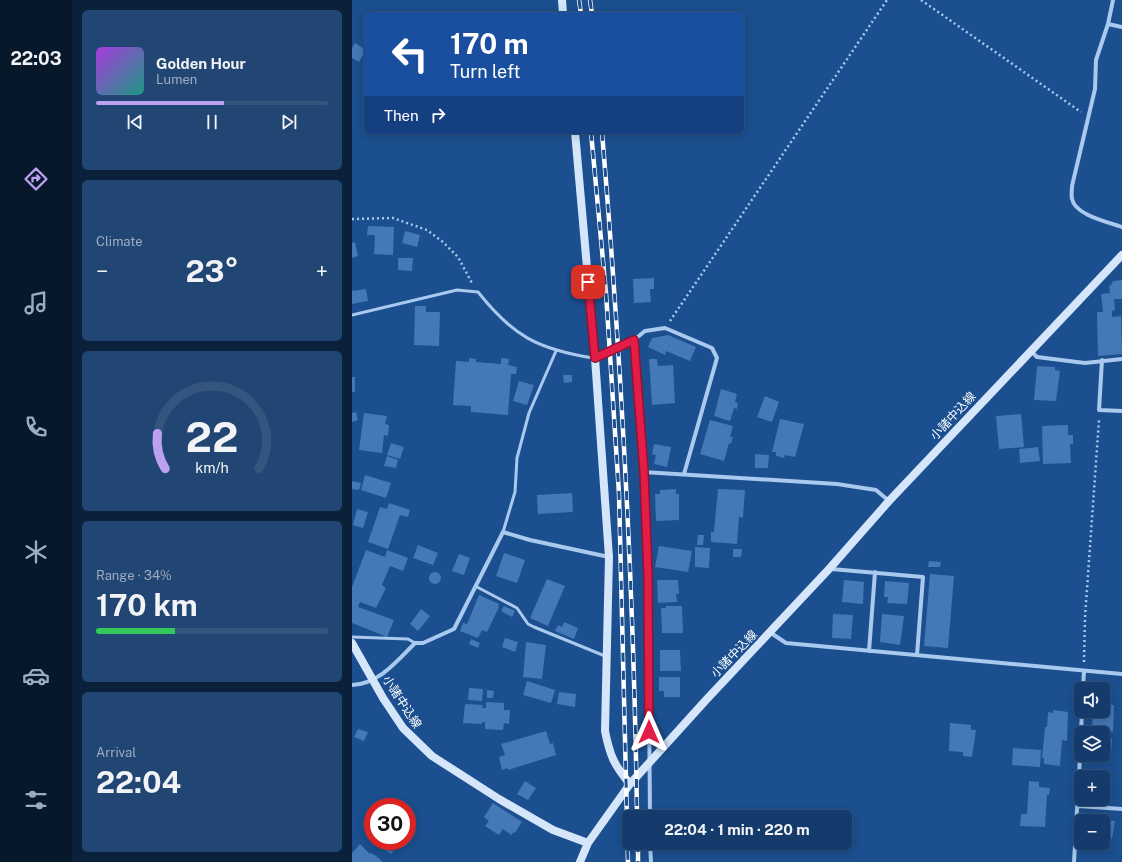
<!DOCTYPE html>
<meta charset="utf-8">
<style>
body{margin:0;font-family:"Public Sans","Noto Sans JP",sans-serif;background:#214673;color:#f1f3f6;height:100vh;display:flex;flex-direction:column;font-size:15px;white-space:nowrap}
*{box-sizing:border-box;margin:0}
p{font-size:13px;color:#9dadc1}
.icon{flex:none;width:22px;height:22px;fill:none;stroke:currentColor;stroke-width:2;stroke-linecap:round;stroke-linejoin:round}
.map{position:relative;flex:1;overflow:hidden}
.sheet{display:flex;flex-direction:column;gap:10px;padding:10px;background:#0b203b;width:280px}
.sheet>*{flex:none}
.banner{position:absolute;left:12px;top:12px;width:380px;height:122px;border-radius:6px;box-shadow:0 2px 10px #0003,0 0 0 1px #33557e;background:#1a4fa0;color:#fff;overflow:hidden}
.tools{position:absolute;left:722px;top:682px;display:grid;gap:8px}
.tools a{display:grid;place-items:center;width:36px;height:36px;border-radius:6px;background:#143b6b;box-shadow:0 2px 10px #0003,0 0 0 1px #33557e;font-size:20px}
.speed{position:absolute;left:12px;top:798px;display:flex;gap:8px;font-size:20px;font-weight:700;text-align:center}
.speed>*{display:grid;place-content:center;width:52px;height:52px;border-radius:50%;background:#143b6b;box-shadow:0 2px 10px #0003,0 0 0 1px #33557e;line-height:1}
.speed .limit{border:6px solid #d22;background:#fff;color:#111}
.pin{position:absolute;display:grid;place-items:center;width:34px;height:34px;color:#fff;margin:-17px;border-radius:8px;box-shadow:0 2px 6px #0006}
.me{position:absolute;width:44px;margin:-22px;rotate:0deg;stroke-linejoin:round;filter:drop-shadow(0 0 3px #0008)}
.turn{display:flex;align-items:center;gap:14px;height:84px;padding:0 20px;font-size:18px}
.turn .icon{width:52px;height:52px;stroke-width:2.5}
.turn b{display:block;font-size:28px;line-height:34px}
.then{display:flex;align-items:center;height:38px;padding:0 20px;background:#0003;gap:8px;font-size:15px}
.big{font-size:30px;font-weight:700;line-height:1.1}
.sheet .widget{flex:1;display:flex;flex-direction:column;justify-content:center;gap:6px;min-width:0;padding:0 14px;border-radius:6px;background:#214673}
.sheet .dial{align-items:center;gap:0}
.dial svg{height:104px;overflow:visible;fill:none;stroke:#33557e;stroke-width:7;stroke-linecap:round;text-anchor:middle}
.dial text{fill:#f1f3f6;stroke:none}
.song{display:flex;align-items:center;gap:12px}
.cover{width:48px;height:48px;border-radius:6px;background:linear-gradient(135deg,hsl(280 70% 55%),hsl(170 70% 35%))}
.played{height:4px;border-radius:2px;background:linear-gradient(90deg,#bca0f2 55%,#33557e 55%)}
.keys{display:flex;justify-content:space-around;direction:ltr}
.heat{display:flex;justify-content:space-between;align-items:center;font-size:22px;direction:ltr}
.charge{height:6px;border-radius:3px;background:linear-gradient(90deg,#34c759 34%,#33557e 0)}
.trip{position:absolute;left:270px;top:810px;width:230px;height:40px;border-radius:6px;background:#143b6b;box-shadow:0 2px 10px #0003,0 0 0 1px #33557e;font-weight:700;line-height:40px;text-align:center}
main{display:flex;flex:1;min-height:0}
.dock{display:flex;flex-direction:column;width:72px;justify-content:space-around;align-items:center;background:#08182b;color:#9dadc1}
.dock .icon{width:28px;height:28px}
.dock .on{color:#bca0f2}
.dock b{font-size:18px;color:#f1f3f6}
.map>svg:first-child{display:block}
.building{fill:#4478b7}
.lines{fill:none;stroke-linecap:round;stroke-linejoin:round}
.path{stroke:#a9c9ee;stroke-width:2.5;stroke-dasharray:2 3;stroke-linecap:butt}
.lane{stroke:#a9c9ee;stroke-width:3}
.street{stroke:#a9c9ee;stroke-width:4}
.secondary{stroke:#d6e6fa;stroke-width:8}
.rail-casing{stroke:#fff;stroke-width:4.5}
.rail{stroke:#1b4f8f;stroke-width:3;stroke-dasharray:9;stroke-linecap:butt}
.route-casing{stroke:#92132f;stroke-width:10}
.route{stroke:#e11d48;stroke-width:7}
.labels{text-anchor:middle;stroke-width:4;stroke-linejoin:round;paint-order:stroke}
.street-label{font-size:12px;fill:#fff;stroke:#1b4f8f}
</style>
<main>
<nav class="dock">
<b>22:03</b>
<svg class="icon on" aria-label="directions" viewBox="0 0 24 24"><path d="M12 3l9 9-9 9-9-9zM9 14v-3h6M13 9l2 2-2 2"/></svg>
<svg class="icon" aria-label="music" viewBox="0 0 24 24"><path d="M9 18V5l10-2v13"/><circle cx="6" cy="18" r="3"/><circle cx="16" cy="16" r="3"/></svg>
<svg class="icon" aria-label="phone" viewBox="0 0 24 24"><path d="M5 4h4l2 5-3 2q2 4 5 5l2-3 5 2v4C11 20 4 13 5 4z"/></svg>
<svg class="icon" aria-label="climate" viewBox="0 0 24 24"><path d="M12 3v18M4 7l16 10M4 17L20 7"/></svg>
<svg class="icon" aria-label="car" viewBox="0 0 24 24"><path d="M5 17H2v-5l4-1 3-4h7l3 4 3 1v5h-3M9 17h6M6 11h13"/><circle cx="7" cy="17" r="2"/><circle cx="17" cy="17" r="2"/></svg>
<svg class="icon" aria-label="filters" viewBox="0 0 24 24"><path d="M4 7h16M4 17h16"/><circle cx="9" cy="7" r="2"/><circle cx="15" cy="17" r="2"/></svg>
</nav>
<section class="sheet">
<div class="widget">
<div class="song"><i class="cover"></i><div><b>Golden Hour</b><p>Lumen</p></div></div>
<div class="played"></div>
<div class="keys"><svg class="icon" aria-label="previous" viewBox="0 0 24 24"><path d="M18 5L8 12l10 7zM5 5v14"/></svg><svg class="icon" aria-label="pause" viewBox="0 0 24 24"><path d="M8 5v14M16 5v14"/></svg><svg class="icon" aria-label="next" viewBox="0 0 24 24"><path d="M6 5l10 7-10 7zM19 5v14"/></svg></div>
</div>
<div class="widget"><p>Climate</p>
<div class="heat"><a>−</a><b class="big">23°</b><a>+</a></div>
</div>
<div class="widget dial"><svg viewBox="0 0 100 80">
<path d="M14 69A42 42 0 1 1 86 69"/>
<path d="M14 69A42 42 0 0 1 8 42" stroke="#bca0f2"/>
<text x="50" y="56" font-size="32" font-weight="700">22</text>
<text x="50" y="72" font-size="11">km/h</text>
</svg></div>
<div class="widget"><p>Range · 34%</p><b class="big">170 km</b><div class="charge"></div></div>
<div class="widget"><p>Arrival</p><b class="big">22:04</b></div>
</section>
<div class="map">
<svg width="770" height="862" viewBox="0 0 770 862">
<rect width="100%" height="100%" fill="#1b4f8f"/>
<path class="building" d="M3,43L14,50L7,62L0,58V48Z
M16,226L42,227L41,255L22,254L23,235H15Z
M53,231L68,235L65,247L50,243Z
M3,242L6,256L0,258V243Z
M46,258H61L60,271L46,270Z
M302,278V289H298L299,302L282,303L281,279Z
M770,280V299H762L763,310L760,311V317L769,316L770,354L746,356L745,312H751L749,294L758,293L757,286L759,285L761,281Z
M0,289L1,291L14,289L16,301L0,304Z
M63,306H74V312H88L87,346L62,345Z
M316,335L344,347L338,361L314,351L313,355L296,347L300,338Z
M117,358L124,359V362L149,364V358L157,359L156,365L165,367L164,374H159L156,415L119,412V406L101,405L104,361L117,362Z
M297,359H305L306,366L321,365L323,403L300,405Z
M685,366L703,367V370L708,371L704,401L682,400Z
M211,375H220V382L212,383Z
M0,377H3V392H0Z
M167,381L182,385L175,405L161,401Z
M369,389L385,394L383,402L386,403L385,409L382,408L378,421L362,416Z
M413,396L427,402L420,422L405,417Z
M4,412L6,420L0,422V413Z
M12,413L35,416L33,424L37,425L36,436L32,435L30,453L7,450Z
M669,414L672,447L647,449L644,416Z
M428,419L452,424L443,457L433,455L432,458L424,456V452H420Z
M358,420L381,426L378,437H381L379,444L377,443L372,461L348,454Z
M716,425V435H721V444H718L719,463L691,464L690,426Z
M39,443L52,447L48,459L35,455Z
M302,444L319,447L315,467L302,464L304,455L300,454Z
M686,447L688,461L668,463L667,449Z
M403,454L417,455L416,468H403Z
M35,456L46,460L44,468L32,466Z
M13,475L39,483L34,498L9,490Z
M0,481L9,483L7,490L0,489Z
M324,489V494H327V520L304,521L303,494H308V490Z
M366,489L393,490L391,518L387,517L385,544L359,542V532H362Z
M220,493L221,512L186,514L185,495Z
M37,503L58,510L56,517L48,515L36,549L16,542L28,507L35,509Z
M5,509L16,512L11,528L1,525Z
M346,535H352L351,545H345Z
M66,545L86,553L81,565L61,558Z
M307,546L340,551L336,572L303,567Z
M343,547L358,548L357,568L343,567Z
M381,549H390L389,557H381Z
M14,550L33,557L35,550L56,558L51,571L38,566L30,585L34,588L24,608L8,602L6,607L42,620L35,637L0,623V587Z
M152,553L173,560L165,583L144,576Z
M107,554L118,558L112,575L100,571Z
M577,561L589,562L588,567H576Z
M77 578a6 6 0 1 1 12 0a6 6 0 1 1-12 0Z
M578,574L602,576L596,648L572,646Z
M195,579L213,586L196,626L178,618Z
M305,580H326L327,594H324L325,602L306,603Z
M492,580L512,582L511,604L490,602Z
M533,581L557,583L555,604L535,603L536,597H532Z
M127,595L147,604L146,607H147L135,632L130,630L126,638L108,631L111,623L115,624Z
M152,606L163,611L160,617L149,611Z
M314,606H330L331,633H310L309,608H314Z
M69,609L78,616L66,631L58,624Z
M481,614L501,615L499,639L480,638Z
M530,614L552,616L548,645L528,642Z
M212,622L226,628L222,639L203,631L206,625L210,627Z
M153,638L166,642L163,652L150,647Z
M119,639L128,643L126,648L117,644Z
M174,642L194,645L190,679L171,677Z
M308,650H328L329,671H308Z
M307,677H328V697H312V691H307Z
M175,681L203,690L199,703L171,695Z
M117,688L131,689L130,701L116,700Z
M135,690L142,691L141,698H135Z
M207,692L224,694L223,707L205,704Z
M134,702L152,703V710H158L157,724L152,723L151,730L133,729V722H130V724L111,723L113,704L131,705L130,708H134Z
M751,704L762,705L761,732L740,730L741,711H751Z
M701,710L716,712L715,741L710,740L708,766L692,764V758H690L693,727H695L696,712L701,713Z
M598,723L619,725V730H624L620,757L611,756V752L597,751Z
M6,729L16,732L12,741L2,737Z
M194,731L198,744L201,743L204,755L156,770V768L150,770L147,757L153,755L149,744Z
M751,739H760L759,754L751,753Z
M661,748L689,750L688,767L660,765Z
M739,772L758,773L757,785H754L753,796H751V777H739Z
M173,781L184,788L176,800L165,794Z
M677,781L687,782V787L698,788L697,795H695L693,827L668,826L669,814H675Z
M141,803L170,822L163,833L162,832L159,835L151,829L147,835L133,826L137,821L132,817Z
M751,820L763,821L760,839L751,838Z
M21,836V841H49L39,854L18,840Z
M8,844L18,854L19,853L24,856L31,862H0V853Z"/>
<g class="lines">
<path class="path" d="M569,0L729,112
M0,219L41,218L75,230L91,242L106,257L120,283
M318,321L535,0
M732,662L733,617L747,420"/>
<path class="lane" d="M0,315L105,290L126,292C161,336 185,349 241,358
M151,532L163,492L165,458L177,413L204,351
M125,587L165,608L176,624L182,627L253,656
M0,637L56,639L63,643"/>
<path class="street" d="M761,0L756,24L744,60L743,89L720,186C720,190 719,195 720,199C723,215 756,222 770,227
M756,24L770,27
M282,340L293,331L313,328L360,348L365,358L332,474
M679,351L685,357L733,363L770,359
M243,358L282,340L291,472L485,484L524,490L537,501
M750,360L747,410L770,411
M291,472L296,575L298,817
M479,569L571,577L565,655
M419,633L434,643L770,674
M517,651L523,572
M0,685C27,684 45,661 63,643H71L102,629L151,532L178,540L257,557
M731,689L732,671
M729,733L730,711
M726,806L770,809
M298,843L299,862
M722,862L729,740"/>
<path class="secondary" d="M210,0L211,14
M223,132L243,358L257,557L253,731C258,756 262,765 278,784
M0,643L31,698L51,728L80,756L147,799L201,830L236,843L278,784L354,700L478,568L537,501L770,255
M228,862L236,843"/>
<g class="rail-casing">
<path id="rail" d="M227,0L229,14
M238,0L240,14
M239,132L254,293L267,494L276,862
M250,132C269,360 282,588 285,817
M286,843V862"/>
</g>
<use href="#rail" class="rail"/>
</g>
<g class="lines">
<g class="route-casing">
<path id="route" d="M236,282L243,358L282,340L292,472L296,575L297,732"/>
</g>
<use href="#route" class="route"/>
</g>
<g class="labels">
<g class="street-label">
<text transform="translate(601 416) rotate(-47)" y="4">小諸中込線</text>
<text transform="translate(382 654) rotate(-46)" y="4">小諸中込線</text>
<text transform="translate(50 702) rotate(57)" y="4">小諸中込線</text>
</g>
</g>
</svg>
<div class="tools">
<a><svg class="icon" aria-label="sound" viewBox="0 0 24 24"><path d="M4 9h4l5-4v14l-5-4H4zM17 9q2 3 0 6"/></svg></a>
<a><svg class="icon" aria-label="layers" viewBox="0 0 24 24"><path d="M12 4l9 5-9 5-9-5zM3 14l9 5 9-5"/></svg></a>
<a>+</a>
<a>−</a>
</div>
<div class="speed"><div class="limit">30</div></div>
<div class="pin" style="left:236px;top:282px;background:#d93025"><svg class="icon" aria-label="arrive" viewBox="0 0 24 24"><path d="M6 21V4h12l-3 4 3 4H6"/></svg></div>
<svg class="me" style="left:297px;top:732px" viewBox="-20 -20 40 40"><path d="M0-17L14 15 0 8-14 15z" fill="#e11d48" stroke="#fff" stroke-width="4"/></svg>
<div class="trip">22:04 · 1 min · 220 m</div>
<div class="banner">
<div class="turn"><svg class="icon" aria-label="left" viewBox="0 0 24 24"><path d="M17 20v-9H6M10 6l-5 5 5 5"/></svg><div><b>170 m</b>Turn left</div></div>
<div class="then">Then<svg class="icon" aria-label="right" viewBox="0 0 24 24"><path d="M7 20v-9h11M14 6l5 5-5 5"/></svg></div>
</div>
</div>
</main>
